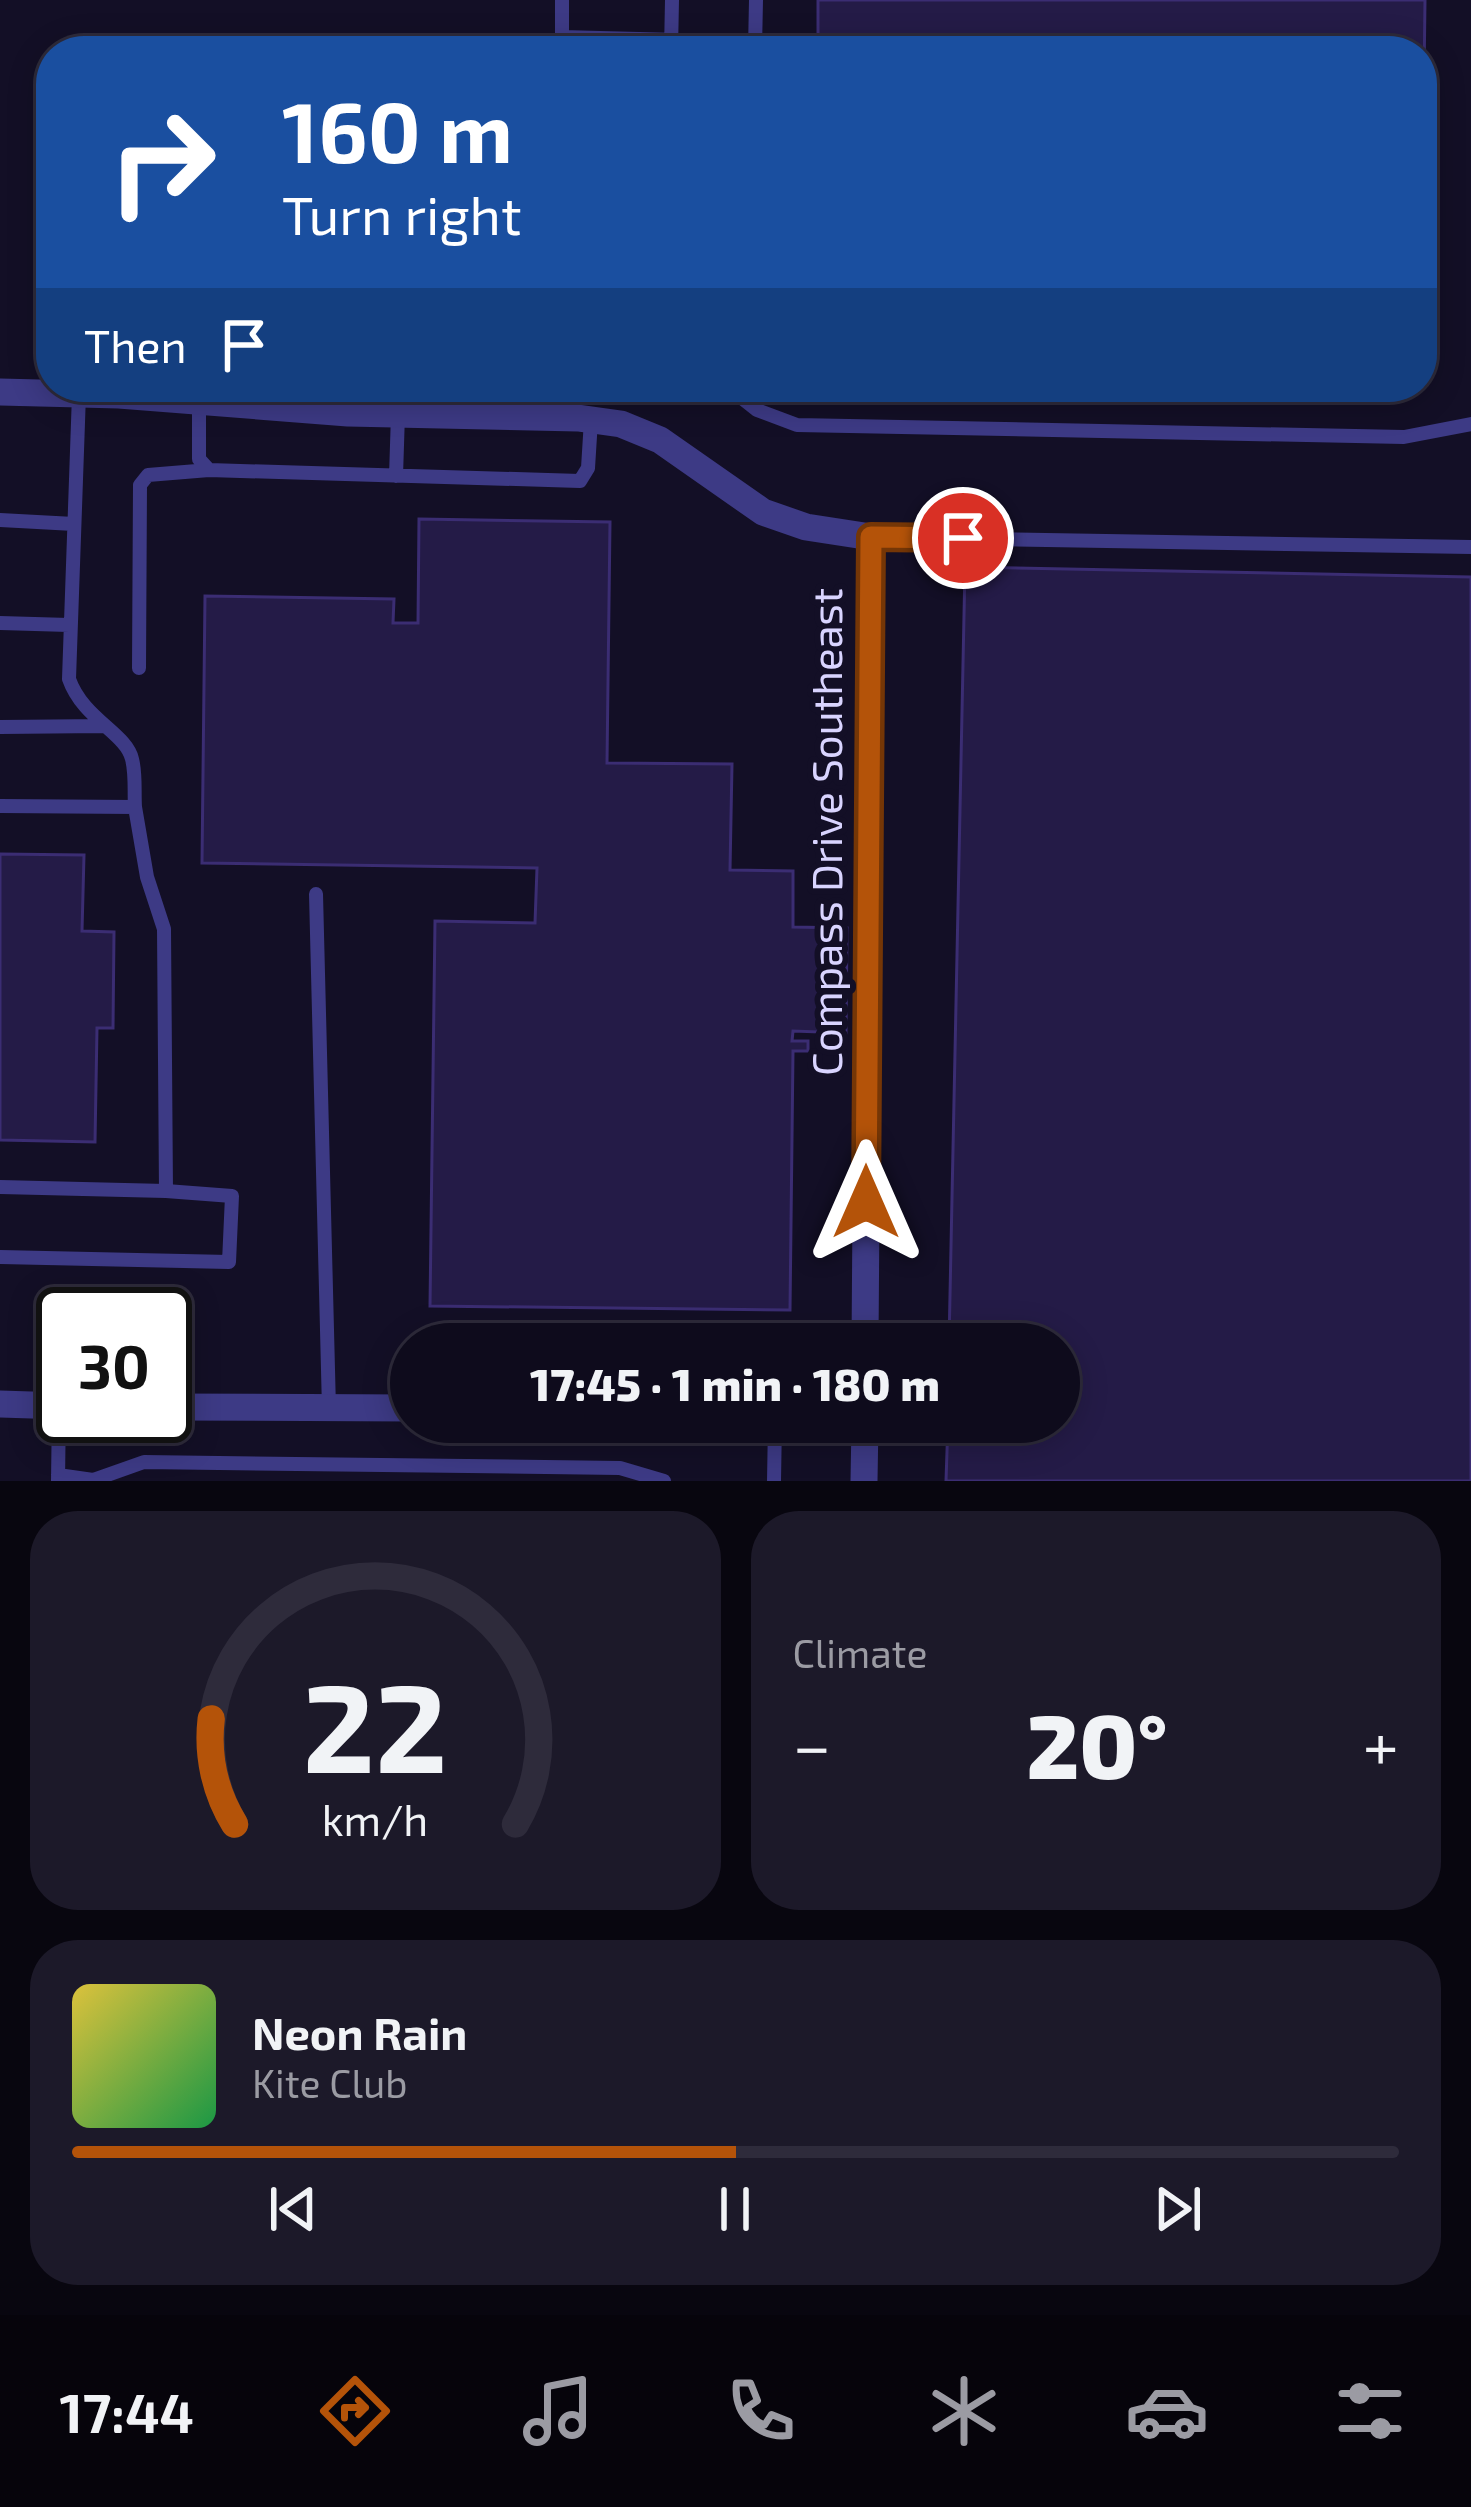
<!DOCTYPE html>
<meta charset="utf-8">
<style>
body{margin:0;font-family:"Exo 2",sans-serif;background:#1c1929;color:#f1f3f6;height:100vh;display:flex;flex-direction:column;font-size:45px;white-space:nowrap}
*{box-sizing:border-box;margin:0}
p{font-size:39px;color:#9b9ba3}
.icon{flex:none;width:66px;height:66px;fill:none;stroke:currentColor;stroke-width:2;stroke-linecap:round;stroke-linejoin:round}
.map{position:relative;height:1481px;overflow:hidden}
.details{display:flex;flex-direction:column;gap:30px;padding:30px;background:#08060f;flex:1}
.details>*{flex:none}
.top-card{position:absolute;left:36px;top:36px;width:1401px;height:366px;border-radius:48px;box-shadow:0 6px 30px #0003,0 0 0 3px #2e2b3b;background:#1a4fa0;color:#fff;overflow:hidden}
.speed{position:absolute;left:36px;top:1287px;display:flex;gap:24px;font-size:60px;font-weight:700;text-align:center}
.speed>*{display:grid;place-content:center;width:156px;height:156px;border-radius:50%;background:#0e0b1c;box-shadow:0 6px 30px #0003,0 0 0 3px #2e2b3b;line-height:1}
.speed .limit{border:6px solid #111;border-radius:18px;background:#fff;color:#111}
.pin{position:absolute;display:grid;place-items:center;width:102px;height:102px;color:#fff;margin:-51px;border:6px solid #fff;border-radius:50%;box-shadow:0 3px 12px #0007}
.me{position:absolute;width:132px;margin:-66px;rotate:0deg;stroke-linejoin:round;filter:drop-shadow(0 0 9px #0008)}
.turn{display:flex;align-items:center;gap:42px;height:252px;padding:0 48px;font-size:54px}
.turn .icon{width:156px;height:156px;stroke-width:2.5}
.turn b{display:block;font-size:84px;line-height:102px}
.then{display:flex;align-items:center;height:114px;padding:0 48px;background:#0003;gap:24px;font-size:45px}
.big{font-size:90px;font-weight:800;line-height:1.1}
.details .card{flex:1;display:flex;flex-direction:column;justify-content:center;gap:18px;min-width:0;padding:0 42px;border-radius:48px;background:#1c1929}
.details .dial{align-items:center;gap:0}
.dial svg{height:312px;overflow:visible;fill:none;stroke:#2e2b3b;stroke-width:7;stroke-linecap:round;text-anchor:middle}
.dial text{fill:#f1f3f6;stroke:none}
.song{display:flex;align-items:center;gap:36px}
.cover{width:144px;height:144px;border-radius:18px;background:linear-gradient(135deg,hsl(50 70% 55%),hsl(140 70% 35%))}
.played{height:12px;border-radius:6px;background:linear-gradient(90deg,#b45309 50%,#2e2b3b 50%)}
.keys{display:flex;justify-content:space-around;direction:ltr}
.heat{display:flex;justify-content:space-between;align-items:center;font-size:66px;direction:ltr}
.details .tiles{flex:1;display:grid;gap:30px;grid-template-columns:1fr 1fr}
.card:last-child{grid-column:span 2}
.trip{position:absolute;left:390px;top:1323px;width:690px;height:120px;border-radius:60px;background:#0e0b1c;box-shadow:0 6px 30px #0003,0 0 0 3px #2e2b3b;font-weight:800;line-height:120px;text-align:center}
.menu{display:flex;height:192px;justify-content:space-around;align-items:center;background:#06040b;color:#9b9ba3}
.menu .icon{width:84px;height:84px}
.menu .selected{color:#b45309}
.menu b{font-size:54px;color:#f1f3f6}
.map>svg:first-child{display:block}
.building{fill:#241b47;stroke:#3b2d73;stroke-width:3}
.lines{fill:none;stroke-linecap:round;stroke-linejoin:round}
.service{stroke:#3d3a85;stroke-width:14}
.minor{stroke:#3d3a85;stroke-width:27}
.route-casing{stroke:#753606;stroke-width:30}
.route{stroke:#b45309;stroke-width:21}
.labels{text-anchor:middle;stroke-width:12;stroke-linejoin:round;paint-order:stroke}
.street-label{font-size:42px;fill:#d9d4ff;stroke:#130f26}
</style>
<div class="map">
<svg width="1471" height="1481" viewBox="0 0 1471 1481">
<rect width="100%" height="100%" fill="#130f26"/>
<path class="building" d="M818,0H1425L1422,239V51H818Z
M419,519L610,522L607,763L732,764L730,870L793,871V927L847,928L846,1033L793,1031L792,1041H808V1051H793L790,1310L430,1306L435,921L535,923L537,868L202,863L205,596L394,599L393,623H418Z
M965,567L1471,577V1481H946L948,1422H1059V1344H949Z
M0,854L84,855L82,931L114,932L113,1028H97L95,1142L0,1140Z"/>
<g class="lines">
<path class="service" d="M562,37L755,42
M755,49L756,0
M562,51V0
M671,51L672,0
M728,387L757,410L797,425L1404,437L1471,424
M79,394L69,679C83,719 126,733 132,759C136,774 134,792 135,807
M199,401V459L209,470L580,481L588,468L591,420
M396,476L398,414
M0,520L74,524
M871,537L1471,547
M0,623L69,625
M139,668L140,485L148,475L209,470
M0,727L103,726
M0,806L135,807L147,877L164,929L166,1191L232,1196L229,1262L0,1257
M316,894L329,1409
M0,1187L166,1191
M58,1475L93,1480L144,1462L620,1468L664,1481
M58,1481L59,1406
M774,1481L775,1422"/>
<path class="minor" d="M0,392L119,395L348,413L578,418L621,424L660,440L763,512L806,527L871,537L865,1344
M0,1404L63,1406
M165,1407L411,1408
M864,1481L865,1422"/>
</g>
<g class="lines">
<g class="route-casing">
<path id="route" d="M866,1202L871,537L963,538"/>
</g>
<use href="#route" class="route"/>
</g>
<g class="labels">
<g class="street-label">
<text transform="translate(827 832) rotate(-90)" y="15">Compass Drive Southeast</text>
</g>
</g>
</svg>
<div class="speed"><div class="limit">30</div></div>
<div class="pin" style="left:963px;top:538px;background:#d93025"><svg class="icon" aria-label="arrive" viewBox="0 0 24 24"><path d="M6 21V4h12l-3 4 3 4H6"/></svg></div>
<svg class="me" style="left:866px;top:1202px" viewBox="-20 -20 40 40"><path d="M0-17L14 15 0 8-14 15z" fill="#b45309" stroke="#fff" stroke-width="4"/></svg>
<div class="trip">17:45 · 1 min · 180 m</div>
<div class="top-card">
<div class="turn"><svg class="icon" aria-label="right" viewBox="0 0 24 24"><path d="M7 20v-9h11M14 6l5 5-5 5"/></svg><div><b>160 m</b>Turn right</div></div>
<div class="then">Then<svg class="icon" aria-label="arrive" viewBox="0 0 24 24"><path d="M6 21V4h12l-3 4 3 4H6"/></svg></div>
</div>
</div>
<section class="details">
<div class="tiles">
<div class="card dial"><svg viewBox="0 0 100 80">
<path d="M14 69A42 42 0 1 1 86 69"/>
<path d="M14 69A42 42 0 0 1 8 42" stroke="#b45309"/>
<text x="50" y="56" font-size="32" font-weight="700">22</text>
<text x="50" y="72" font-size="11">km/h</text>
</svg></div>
<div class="card"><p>Climate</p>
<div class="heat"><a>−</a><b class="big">20°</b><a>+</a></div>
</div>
<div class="card">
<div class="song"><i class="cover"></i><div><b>Neon Rain</b><p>Kite Club</p></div></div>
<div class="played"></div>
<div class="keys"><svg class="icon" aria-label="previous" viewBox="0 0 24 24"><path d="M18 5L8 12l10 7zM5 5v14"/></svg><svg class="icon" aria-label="pause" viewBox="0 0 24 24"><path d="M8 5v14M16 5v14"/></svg><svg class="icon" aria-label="next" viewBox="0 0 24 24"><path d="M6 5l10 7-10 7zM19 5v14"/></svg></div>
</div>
</div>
</section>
<nav class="menu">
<b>17:44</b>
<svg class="icon selected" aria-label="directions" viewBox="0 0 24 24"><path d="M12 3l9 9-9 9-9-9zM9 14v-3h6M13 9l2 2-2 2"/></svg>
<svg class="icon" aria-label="music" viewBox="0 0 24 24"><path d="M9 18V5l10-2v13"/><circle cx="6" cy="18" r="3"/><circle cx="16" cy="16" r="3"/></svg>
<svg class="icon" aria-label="phone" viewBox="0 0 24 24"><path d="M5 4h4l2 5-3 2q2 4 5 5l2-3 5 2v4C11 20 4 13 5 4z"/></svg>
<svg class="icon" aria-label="climate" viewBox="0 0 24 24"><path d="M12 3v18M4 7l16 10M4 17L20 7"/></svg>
<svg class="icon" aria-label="car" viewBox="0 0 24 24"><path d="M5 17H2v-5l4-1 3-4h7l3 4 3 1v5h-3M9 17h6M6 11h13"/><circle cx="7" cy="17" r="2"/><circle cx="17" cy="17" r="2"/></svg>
<svg class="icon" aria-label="filters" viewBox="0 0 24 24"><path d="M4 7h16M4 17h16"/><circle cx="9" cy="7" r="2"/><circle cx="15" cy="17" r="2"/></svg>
</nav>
